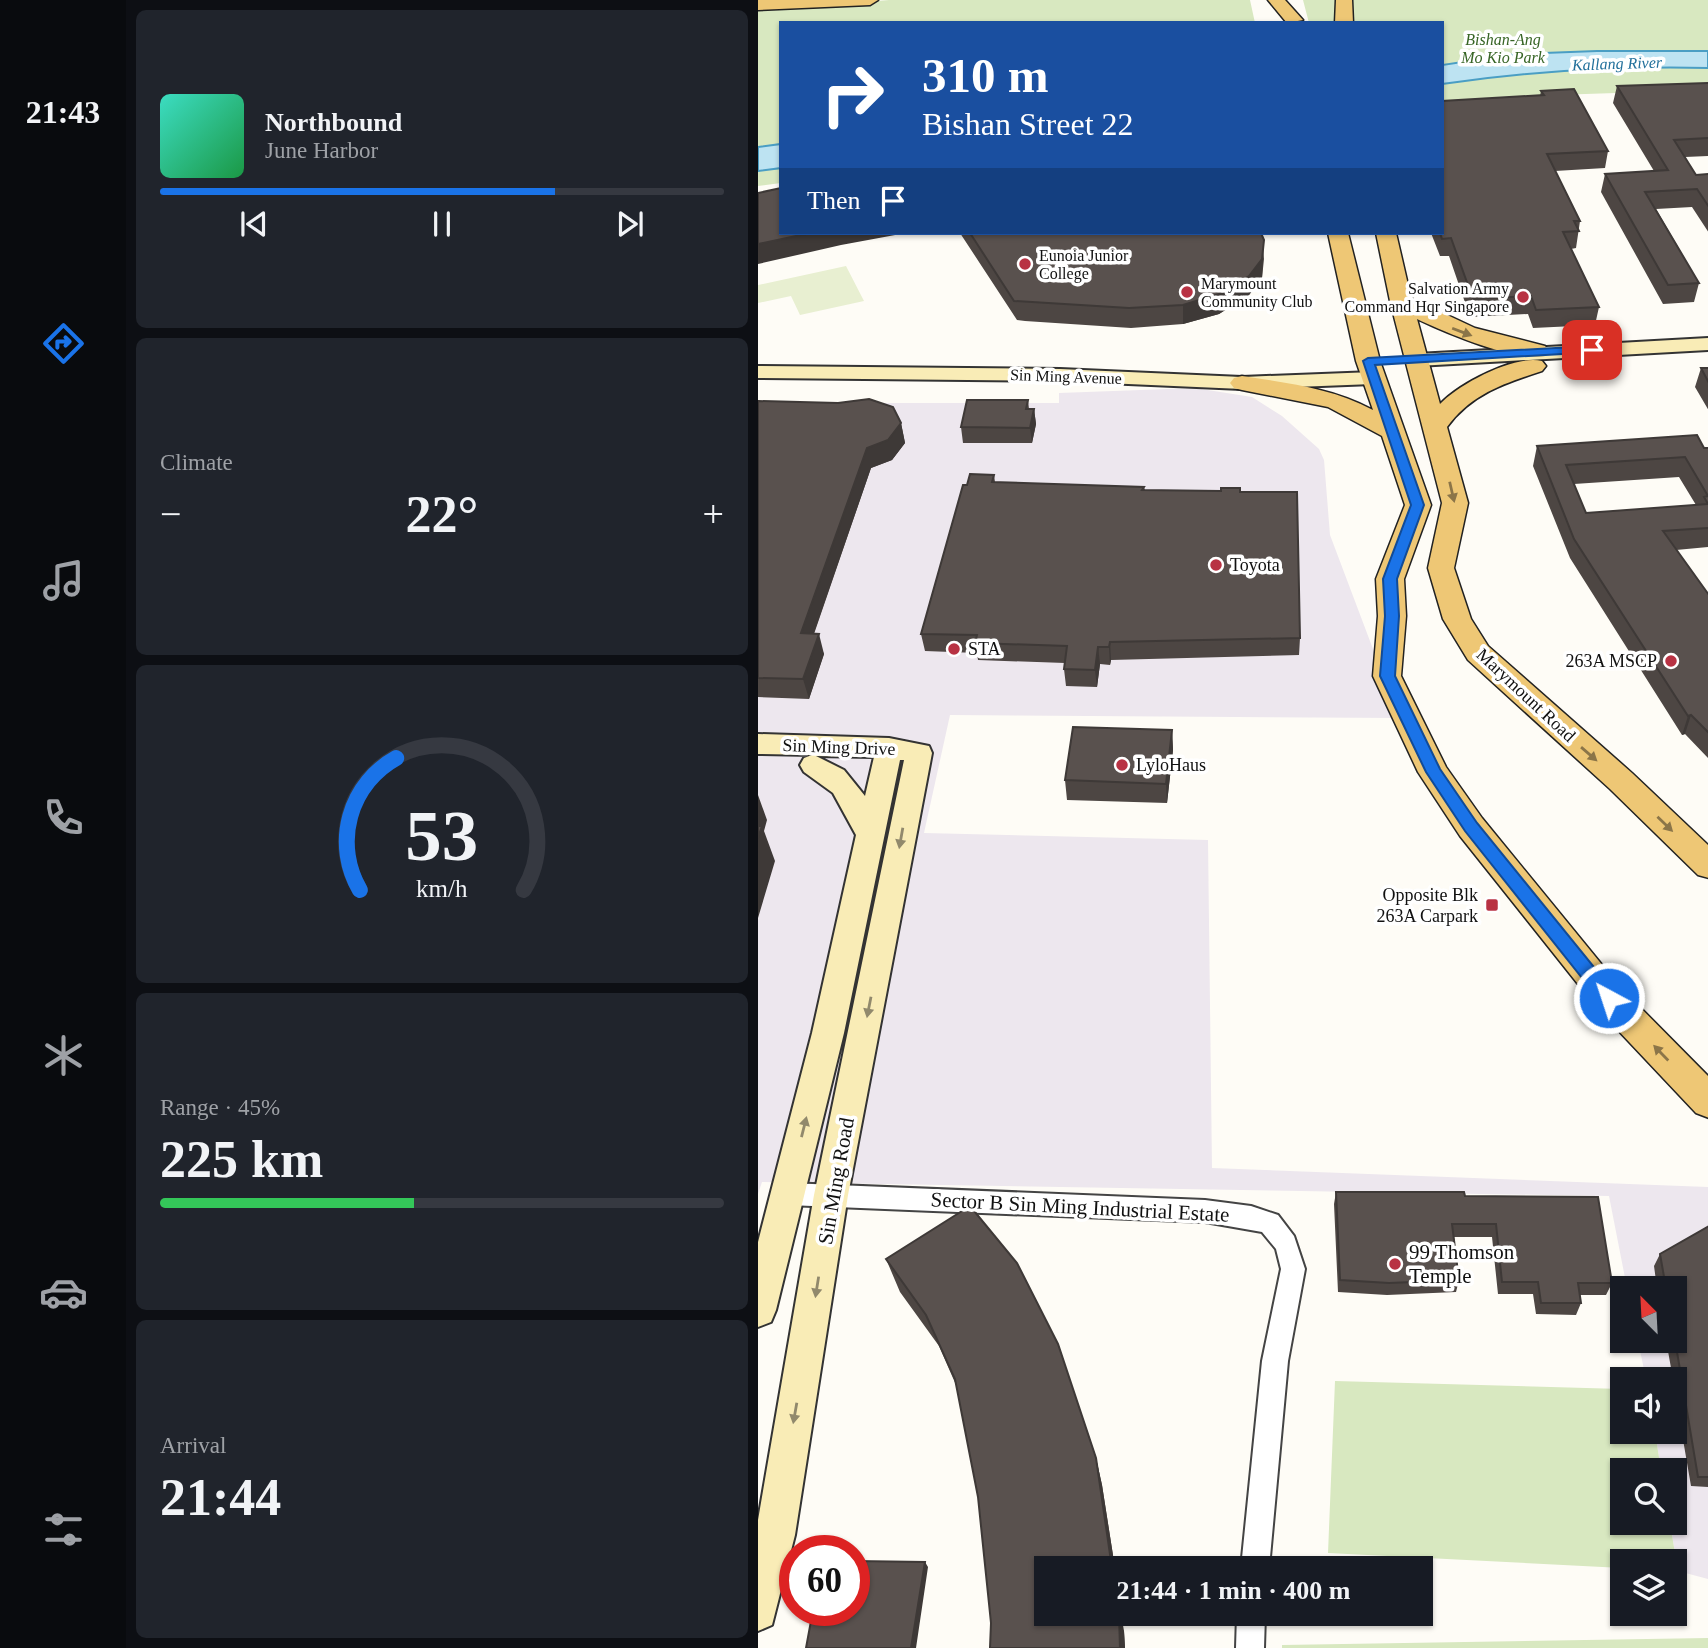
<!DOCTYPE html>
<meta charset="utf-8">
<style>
body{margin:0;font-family:"Times New Roman",serif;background:#20242c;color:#f1f3f6;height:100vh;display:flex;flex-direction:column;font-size:26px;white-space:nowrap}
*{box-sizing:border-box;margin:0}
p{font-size:23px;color:#9ea1a6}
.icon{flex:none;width:38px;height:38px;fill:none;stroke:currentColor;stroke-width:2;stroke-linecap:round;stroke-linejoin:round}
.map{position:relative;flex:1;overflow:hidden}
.side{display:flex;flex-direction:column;gap:10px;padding:10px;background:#0d0f14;width:632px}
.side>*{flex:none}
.guide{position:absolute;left:21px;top:21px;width:665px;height:214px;border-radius:0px;box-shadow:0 2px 5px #0004;background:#1a4fa0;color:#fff;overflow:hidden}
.needle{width:46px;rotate:336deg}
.buttons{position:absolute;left:852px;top:1276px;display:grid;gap:14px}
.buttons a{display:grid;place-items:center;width:77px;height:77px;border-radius:0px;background:#171b24;box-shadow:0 2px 5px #0004;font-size:35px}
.speed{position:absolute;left:21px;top:1535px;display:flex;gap:14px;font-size:35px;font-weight:700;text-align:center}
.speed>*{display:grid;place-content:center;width:91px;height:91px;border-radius:50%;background:#171b24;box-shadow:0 2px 5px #0004;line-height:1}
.speed .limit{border:10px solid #d22;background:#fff;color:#111}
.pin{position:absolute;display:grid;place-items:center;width:60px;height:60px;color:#fff;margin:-30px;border-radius:14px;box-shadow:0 4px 10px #0006}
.me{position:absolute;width:77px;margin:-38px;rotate:320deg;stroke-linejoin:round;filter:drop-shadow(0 0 5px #0008)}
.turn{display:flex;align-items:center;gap:24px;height:147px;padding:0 28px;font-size:32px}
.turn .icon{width:91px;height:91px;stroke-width:2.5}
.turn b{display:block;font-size:49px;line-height:60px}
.then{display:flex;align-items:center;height:66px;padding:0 28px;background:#0003;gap:14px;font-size:26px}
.big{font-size:52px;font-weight:800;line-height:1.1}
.side .card{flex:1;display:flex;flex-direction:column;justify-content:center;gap:10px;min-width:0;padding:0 24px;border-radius:10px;background:#20242c}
.side .dial{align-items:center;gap:0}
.dial svg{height:182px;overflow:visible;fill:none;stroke:#363941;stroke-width:7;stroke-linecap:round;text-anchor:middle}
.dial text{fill:#f1f3f6;stroke:none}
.song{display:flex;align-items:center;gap:21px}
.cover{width:84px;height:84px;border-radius:10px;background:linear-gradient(135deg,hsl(170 70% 55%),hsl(140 70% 35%))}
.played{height:7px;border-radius:4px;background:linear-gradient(90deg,#1a73e8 70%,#363941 70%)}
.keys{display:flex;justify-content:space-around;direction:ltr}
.heat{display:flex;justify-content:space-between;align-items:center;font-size:38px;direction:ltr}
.charge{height:10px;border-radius:5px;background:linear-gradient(90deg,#34c759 45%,#363941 0)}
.trip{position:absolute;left:276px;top:1556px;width:399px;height:70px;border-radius:0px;background:#171b24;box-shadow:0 2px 5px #0004;font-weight:800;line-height:70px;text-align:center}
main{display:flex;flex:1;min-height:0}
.tabs{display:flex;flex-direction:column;width:126px;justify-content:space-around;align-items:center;background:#090b0e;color:#9ea1a6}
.tabs .icon{width:49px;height:49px}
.tabs .selected{color:#1a73e8}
.tabs b{font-size:32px;color:#f1f3f6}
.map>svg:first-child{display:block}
.industrial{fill:#ede7ee}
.green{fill:#d8e8c0}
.pitch{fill:#e8efd1}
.water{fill:#bde3f2;stroke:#4a9ec4;stroke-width:2}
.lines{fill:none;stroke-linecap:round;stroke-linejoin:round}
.street-casing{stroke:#444;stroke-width:4}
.secondary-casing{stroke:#333;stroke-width:4}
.primary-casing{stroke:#222;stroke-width:3}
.street{fill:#fff;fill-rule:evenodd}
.secondary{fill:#f9ecb6;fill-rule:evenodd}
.primary{fill:#eec775;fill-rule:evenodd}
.wall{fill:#4d4643;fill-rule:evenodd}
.shaded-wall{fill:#3e3937}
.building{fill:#59514e;stroke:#3e3937;stroke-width:2;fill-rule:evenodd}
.oneway{fill:#8b7548}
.oneway2{fill:#91896c}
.route{fill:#1a73e8;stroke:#114b97;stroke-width:2}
.poi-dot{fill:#b83243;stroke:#fff;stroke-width:2.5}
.labels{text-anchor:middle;stroke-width:7;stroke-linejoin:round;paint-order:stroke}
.far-park-label{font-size:16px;font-style:italic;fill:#376525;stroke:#fff}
.far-water-label{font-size:16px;font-style:italic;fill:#22709b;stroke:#fff}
.far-poi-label{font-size:16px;fill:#111;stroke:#fff;text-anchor:start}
.far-street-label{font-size:16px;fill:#111;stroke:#fff}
.poi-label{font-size:18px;fill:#111;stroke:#fff;text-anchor:start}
.street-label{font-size:18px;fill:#111;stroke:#fff}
.near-street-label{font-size:21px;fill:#111;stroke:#fff}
.near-poi-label{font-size:21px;fill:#111;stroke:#fff;text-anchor:start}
</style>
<main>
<nav class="tabs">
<b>21:43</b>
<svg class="icon selected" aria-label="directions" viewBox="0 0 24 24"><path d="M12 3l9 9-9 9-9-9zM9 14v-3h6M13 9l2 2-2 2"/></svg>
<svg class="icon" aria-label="music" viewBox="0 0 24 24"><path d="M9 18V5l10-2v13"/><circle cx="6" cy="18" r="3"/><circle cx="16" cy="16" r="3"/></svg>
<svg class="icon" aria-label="phone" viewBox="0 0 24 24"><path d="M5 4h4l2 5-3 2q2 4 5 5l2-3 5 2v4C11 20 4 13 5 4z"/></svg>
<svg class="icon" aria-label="climate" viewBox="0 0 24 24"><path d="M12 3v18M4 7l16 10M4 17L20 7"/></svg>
<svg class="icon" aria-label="car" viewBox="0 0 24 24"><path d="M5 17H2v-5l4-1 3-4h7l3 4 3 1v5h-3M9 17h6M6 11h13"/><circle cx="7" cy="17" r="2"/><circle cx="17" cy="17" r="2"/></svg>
<svg class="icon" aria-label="filters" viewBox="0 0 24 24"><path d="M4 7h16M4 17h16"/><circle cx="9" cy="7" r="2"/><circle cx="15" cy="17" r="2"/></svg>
</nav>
<section class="side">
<div class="card">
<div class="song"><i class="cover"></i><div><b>Northbound</b><p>June Harbor</p></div></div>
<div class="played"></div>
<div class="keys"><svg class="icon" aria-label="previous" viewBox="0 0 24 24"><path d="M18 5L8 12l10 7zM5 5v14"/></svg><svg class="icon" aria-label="pause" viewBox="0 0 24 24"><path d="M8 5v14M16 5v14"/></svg><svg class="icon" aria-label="next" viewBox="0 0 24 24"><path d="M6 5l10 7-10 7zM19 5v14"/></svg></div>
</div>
<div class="card"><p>Climate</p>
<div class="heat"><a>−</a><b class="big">22°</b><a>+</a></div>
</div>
<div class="card dial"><svg viewBox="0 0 100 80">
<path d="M14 69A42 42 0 1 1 86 69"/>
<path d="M14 69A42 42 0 0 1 30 11" stroke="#1a73e8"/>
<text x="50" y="56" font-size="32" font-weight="700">53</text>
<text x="50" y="72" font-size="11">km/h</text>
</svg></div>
<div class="card"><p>Range · 45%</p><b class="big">225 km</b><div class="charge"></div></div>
<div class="card"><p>Arrival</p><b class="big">21:44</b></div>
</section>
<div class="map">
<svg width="951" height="1648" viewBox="0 0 951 1648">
<rect width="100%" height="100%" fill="#fefcf6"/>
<path class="industrial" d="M437,388L494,397L524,416L561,449L566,460L572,535L641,718L192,715L166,833L450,840L454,1168L950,1187V1579L920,1571L912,1523L917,1522V1470H903L897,1432H917V1379H888L880,1341L917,1340V1288H869L851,1196L4,1182L0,1194V403H301V393Z"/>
<path class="green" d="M131,0H492L497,23H23V183L0,186V11Z
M545,0H950V90L739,97L720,99L684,111V23H551Z
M577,1381L864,1389V1432H897L903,1470H864V1522L912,1523L920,1571H917V1561H864V1568L570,1553Z
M951,1638L950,1648H524V1645Z"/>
<path class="pitch" d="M88,266L106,301L42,315L33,296L0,303V285Z"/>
<path class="water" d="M839,51H950V68C861,66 772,71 684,84V65L758,54Z
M23,144V168L0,171V147Z"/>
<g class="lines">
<g class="street-casing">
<path id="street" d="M30,1183L447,1200L493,1206L520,1215L536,1236L547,1269L530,1361L511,1568H483L504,1361L523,1269L518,1249L504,1232L447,1222L30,1205L22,1202L18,1194L22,1186Z
M479,1614H507L506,1648H478Z"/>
</g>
<g class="secondary-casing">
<path id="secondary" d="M951,338V350L659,366L649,360L659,354Z
M0,366L302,369L484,377L615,372L625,378L615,384L484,389L302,381L0,378Z
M0,734L131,738L171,746L174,753L90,1195L37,1535L14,1625L0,1631V1520L56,1195L146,760H142L86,1033L18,1310L13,1322L0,1327V1242L54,1033L98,835L75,793L46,772L42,765L46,758L54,755L0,754ZM58,756L116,757L107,796L86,770Z"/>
</g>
<g class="primary-casing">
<path id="primary" d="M0,0H120L112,5L0,10Z
M510,0H527L545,20L529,23Z
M578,0H594L595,23H577Z
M570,233H590L622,361L673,505L646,579L648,616L643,676L688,767L724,818L863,988L951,1077V1118L938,1113L839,1008L702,836L660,772L615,676L620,616L618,579L647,505L624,436L570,407L484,390L476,388L472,383L476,378L484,376C529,383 574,388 615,410L598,361Z
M618,233H638L653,298L717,328L787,346L791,351L787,356C759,363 686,332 659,319L682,404C701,384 757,354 784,361L788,366L784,371C747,383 713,394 689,427L710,503L696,568L713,619L730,646L874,773L951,846V878L940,875L852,789L710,660L685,619L670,568L684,503L632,301Z"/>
</g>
<use href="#street" class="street"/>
<use href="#secondary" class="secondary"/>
<use href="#primary" class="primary"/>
</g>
<path class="wall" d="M951,83V156L927,157L938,175L951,174V233L934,207L898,209L941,283L936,302L905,304L843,192L847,174L896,171L855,103L859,86Z
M783,91L850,151L847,168L797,171L822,221L818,248L813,249L841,307L837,325L775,328L770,314L712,317L691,256H682L673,233H684L782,96Z
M202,233H503L506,259L504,278L491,295L461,314L425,324L373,328L267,321L259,320Z
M943,368H951V411L937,387Z
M270,400L271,409H276L278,424L274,443H205L203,427Z
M0,401L143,423L147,443L134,460L113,468L56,634L66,654L51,699L0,697Z
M779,446L951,448V547L918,550L951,595V759L927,734L924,735L812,558L775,466ZM921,477L938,505L828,513L816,484Z
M236,475L237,482L386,487L387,490L482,492L542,638L541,655L353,660L352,665L342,664L339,687L308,686L306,669L307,663L220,660L219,653L167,651L163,634L209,485Z
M414,730L415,750L409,803L309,800L307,780Z
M578,1192L707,1196L854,1283L848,1295H822L823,1303L818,1315L778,1314L775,1294H740L734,1237H696L701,1280L698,1292L629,1295L580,1292L576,1204Z
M951,1226V1487L933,1486L917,1393V1379H915L908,1340H917V1288H899L896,1266L902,1254Z
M128,1259L338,1458L344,1485L357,1568H289L366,1631L367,1648H232L233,1623L220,1497L198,1385L181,1346L142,1292Z"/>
<path class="shaded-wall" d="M52,233H148L83,245L0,264V244Z
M506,240L504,278L491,295L461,314L425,324V305Z
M276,409L278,424L274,443L272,428Z
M143,423L147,443L134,460L113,468L49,653L43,633L109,448Z
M61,634L66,654L51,699L45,679Z
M352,642L353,660L352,665L351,647Z
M340,647L342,664L339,687L337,670Z
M933,715L927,734L924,735L930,716Z
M414,730L415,750L409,803L408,784Z
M0,795L9,820L6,831L17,861L0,918Z
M338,1458L344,1485L357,1568H354Z
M167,1562L170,1567L158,1648H153Z
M361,1614H363L366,1631L367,1648H362Z"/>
<path class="building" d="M951,83V138L916,140L938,175L951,174V207L939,189L887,192L941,283L910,285L847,174L910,170L859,86Z
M816,89L850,151L789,154L822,221H816L821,231L805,232L841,307L778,310L773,296L715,299L693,238L684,239L682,233H684V101L786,95L783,91Z
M23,188V233H52L0,244V193Z
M212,233H503L506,240L504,259L491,276L461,294L425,305L371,308L256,301Z
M943,368H951V383Z
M111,399L135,407L143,423L130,440L109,448L43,633L61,634L45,679L0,678V401L80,403Z
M209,400H270L268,409H276L272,428L203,427Z
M939,435L946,448H951V528L905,531L951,595V733L933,715L930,716L816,539L779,446ZM927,457L950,496L946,497L950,504L828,513L808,465Z
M212,474L236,475L234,482L386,487L384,490L463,491V488H482V492H539L542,638L352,642L351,647H340L337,670L306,669L309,646L217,643L219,635L163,634L205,485H209Z
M315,727L414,730L408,784L307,780Z
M0,826H4L0,838Z
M578,1192H706L707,1196L840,1197L854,1283H820L823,1303H783L780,1282H744L738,1224H694L701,1280L631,1283L582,1280Z
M212,1206L259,1263L300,1344L338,1458L354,1568H289V1614H361L362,1648H232L233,1623L220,1497L197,1379L168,1315L128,1259Z
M951,1226V1477H940L917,1340V1288H908L902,1254Z
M96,1561L167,1562L153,1648H48L55,1610H96Z"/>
<defs><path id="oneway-solid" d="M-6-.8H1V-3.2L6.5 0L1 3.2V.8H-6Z" transform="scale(1.75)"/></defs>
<g class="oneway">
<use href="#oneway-solid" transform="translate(704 332) rotate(21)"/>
<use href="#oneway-solid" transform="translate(694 492) rotate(77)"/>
<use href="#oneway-solid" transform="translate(831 754) rotate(41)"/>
<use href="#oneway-solid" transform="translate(907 824) rotate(44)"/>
<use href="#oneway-solid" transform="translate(903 1053) rotate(-134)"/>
</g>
<g class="oneway2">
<use href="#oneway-solid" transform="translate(143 838) rotate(100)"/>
<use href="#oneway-solid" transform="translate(111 1007) rotate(101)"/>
<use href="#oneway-solid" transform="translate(46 1127) rotate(-76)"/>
<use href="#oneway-solid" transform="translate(59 1287) rotate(99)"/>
<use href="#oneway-solid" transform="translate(37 1413) rotate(100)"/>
</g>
<path class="route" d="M834,346L838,347V352L617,365L666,505L639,579L641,616L637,676L682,769L719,823L857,993L859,998L857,1003H844L707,831L668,772L622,676L627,616L625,579L653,505L605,361L610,358Z"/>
<g class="poi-dot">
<circle cx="267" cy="264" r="7"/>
<circle cx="429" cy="292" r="7"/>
<circle cx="765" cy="297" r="7"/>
<circle cx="458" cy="565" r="7"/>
<circle cx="196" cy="649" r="7"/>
<circle cx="913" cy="661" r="7"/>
<circle cx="364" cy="765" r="7"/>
<rect x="727" y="898" width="14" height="14" rx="3.5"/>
<circle cx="637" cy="1264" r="7"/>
</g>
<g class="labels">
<g class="far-park-label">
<text x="745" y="45">Bishan-Ang<tspan x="745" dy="18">Mo Kio Park</tspan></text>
</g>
<g class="far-water-label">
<text transform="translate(859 63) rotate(-2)" y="6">Kallang River</text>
</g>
<g class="far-poi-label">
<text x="281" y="261">Eunoia Junior<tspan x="281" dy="18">College</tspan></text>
<text x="443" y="289">Marymount<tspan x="443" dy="18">Community Club</tspan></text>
<text x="751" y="294" text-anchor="end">Salvation Army<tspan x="751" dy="18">Command Hqr Singapore</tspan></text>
</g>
<g class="far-street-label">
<text transform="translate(308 376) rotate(2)" y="6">Sin Ming Avenue</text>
</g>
<g class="poi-label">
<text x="472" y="571">Toyota</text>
<text x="210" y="655">STA</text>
<text x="899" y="667" text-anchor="end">263A MSCP</text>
<text x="378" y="771">LyloHaus</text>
<text x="720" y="901" text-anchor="end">Opposite Blk<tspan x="720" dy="21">263A Carpark</tspan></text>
</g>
<g class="street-label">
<text transform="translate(768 695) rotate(43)" y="6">Marymount Road</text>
<text transform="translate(81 747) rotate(2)" y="6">Sin Ming Drive</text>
</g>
<g class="near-street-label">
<text transform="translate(78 1181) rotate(-80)" y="7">Sin Ming Road</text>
<text transform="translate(322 1207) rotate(3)" y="7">Sector B Sin Ming Industrial Estate</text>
</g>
<g class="near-poi-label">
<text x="651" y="1259">99 Thomson<tspan x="651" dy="24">Temple</tspan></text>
</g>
</g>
</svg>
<div class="buttons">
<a><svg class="needle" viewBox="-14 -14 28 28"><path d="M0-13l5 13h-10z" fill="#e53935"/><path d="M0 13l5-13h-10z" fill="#9ea1a6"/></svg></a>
<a><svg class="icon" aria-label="sound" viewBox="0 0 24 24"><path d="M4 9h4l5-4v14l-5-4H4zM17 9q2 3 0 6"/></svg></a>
<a><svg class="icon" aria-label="search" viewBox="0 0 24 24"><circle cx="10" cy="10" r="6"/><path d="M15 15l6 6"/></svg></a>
<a><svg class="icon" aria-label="layers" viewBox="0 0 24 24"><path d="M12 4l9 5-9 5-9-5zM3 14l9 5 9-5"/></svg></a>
</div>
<div class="speed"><div class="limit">60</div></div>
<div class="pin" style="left:834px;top:350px;background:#d93025"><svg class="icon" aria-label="arrive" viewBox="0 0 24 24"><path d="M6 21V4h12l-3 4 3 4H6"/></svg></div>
<svg class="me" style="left:851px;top:998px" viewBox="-20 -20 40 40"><circle r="17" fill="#1a73e8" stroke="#fff" stroke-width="3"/><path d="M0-11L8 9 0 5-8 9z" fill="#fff"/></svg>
<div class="trip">21:44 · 1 min · 400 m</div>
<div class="guide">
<div class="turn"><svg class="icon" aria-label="right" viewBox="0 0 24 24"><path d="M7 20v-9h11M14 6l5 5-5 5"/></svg><div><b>310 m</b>Bishan Street 22</div></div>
<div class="then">Then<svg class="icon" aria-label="arrive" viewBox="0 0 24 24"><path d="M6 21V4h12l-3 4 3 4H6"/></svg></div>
</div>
</div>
</main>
